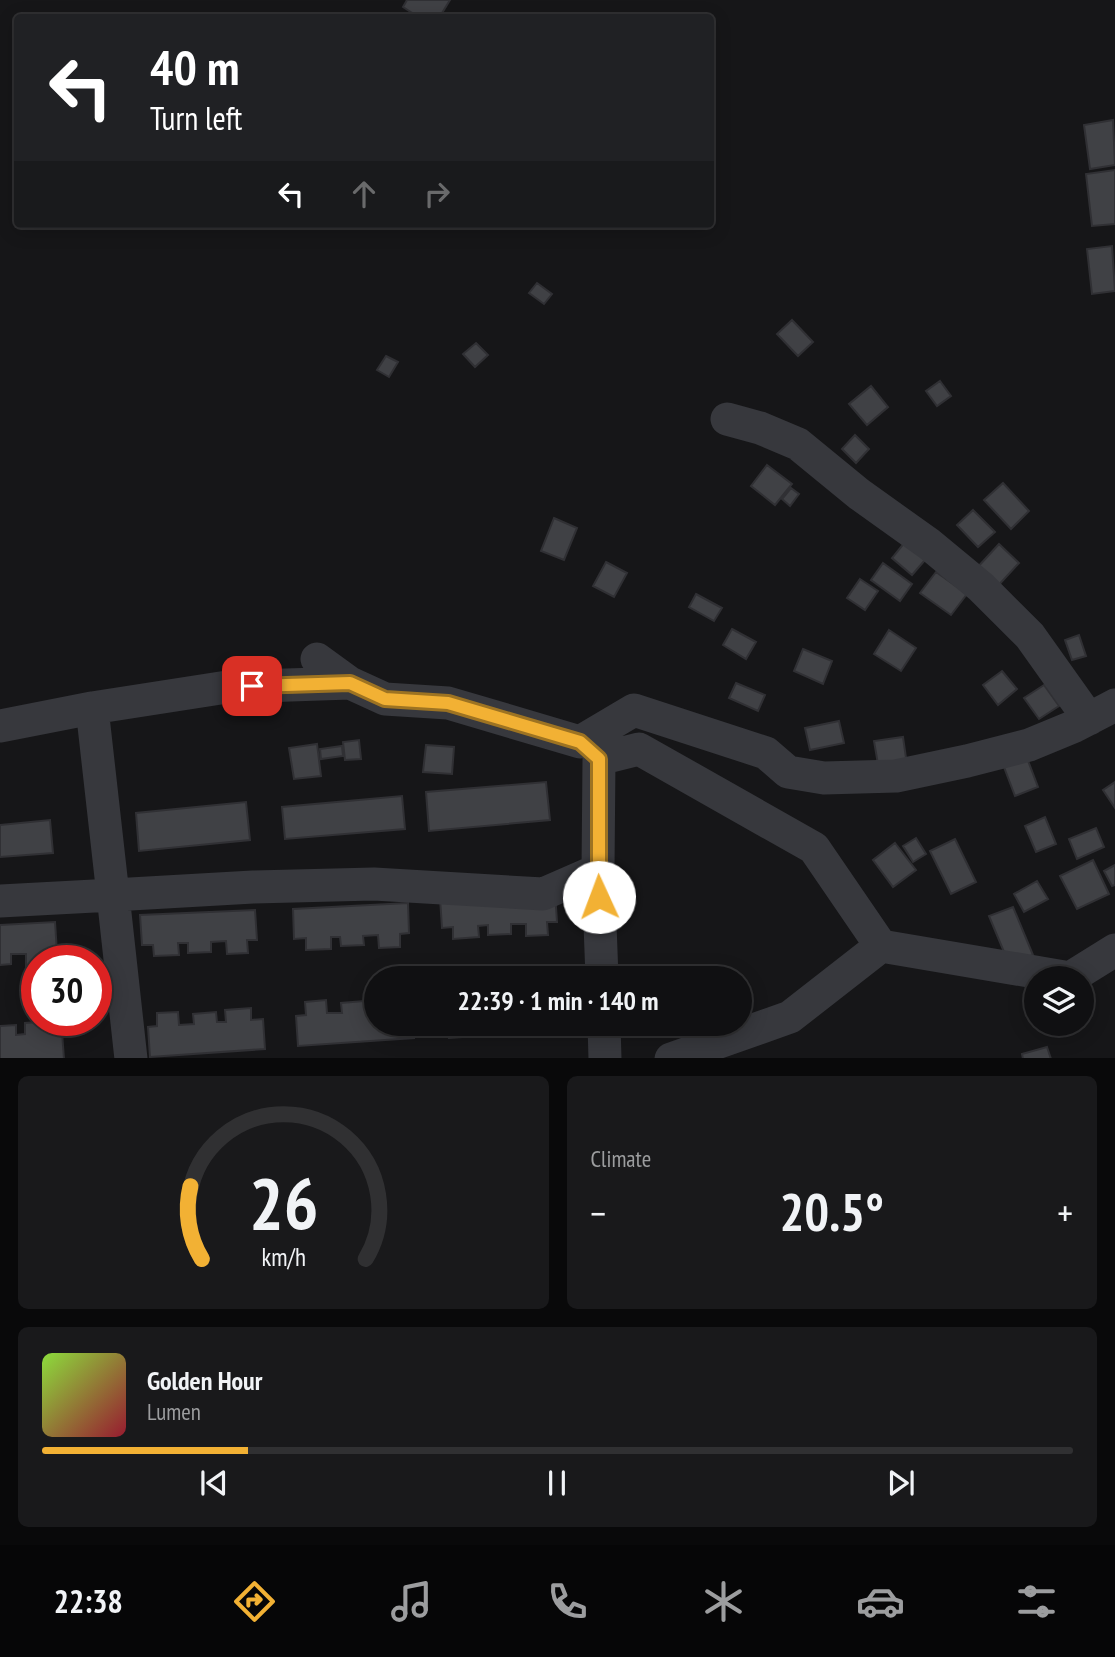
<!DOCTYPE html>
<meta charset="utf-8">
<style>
body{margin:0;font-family:"PT Sans Narrow",sans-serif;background:#19191b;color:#f1f3f6;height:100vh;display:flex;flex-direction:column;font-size:26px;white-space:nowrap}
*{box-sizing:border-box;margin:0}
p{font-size:23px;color:#9c9d9f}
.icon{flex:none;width:38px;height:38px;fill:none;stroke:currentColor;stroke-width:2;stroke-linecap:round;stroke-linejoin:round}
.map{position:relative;height:1058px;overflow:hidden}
.panel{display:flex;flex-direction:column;gap:18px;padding:18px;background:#09090a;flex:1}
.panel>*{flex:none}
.hud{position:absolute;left:14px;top:14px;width:700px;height:214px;border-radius:7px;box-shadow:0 4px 18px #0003,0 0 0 2px #303032;background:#202124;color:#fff;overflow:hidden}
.tools{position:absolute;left:1024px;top:966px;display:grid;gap:14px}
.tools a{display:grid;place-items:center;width:70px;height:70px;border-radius:50%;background:#101012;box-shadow:0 4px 18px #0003,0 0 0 2px #303032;font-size:35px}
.speed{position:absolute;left:21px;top:945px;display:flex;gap:14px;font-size:35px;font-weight:700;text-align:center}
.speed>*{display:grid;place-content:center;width:91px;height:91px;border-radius:50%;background:#101012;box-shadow:0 4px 18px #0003,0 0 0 2px #303032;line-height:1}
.speed .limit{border:10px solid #d22;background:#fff;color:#111}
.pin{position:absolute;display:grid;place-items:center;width:60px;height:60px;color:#fff;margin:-30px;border-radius:14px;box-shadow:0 4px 10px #0006}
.me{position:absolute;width:77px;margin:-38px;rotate:358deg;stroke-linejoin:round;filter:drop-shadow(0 0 5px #0008)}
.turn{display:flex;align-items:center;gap:24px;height:147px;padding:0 21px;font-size:32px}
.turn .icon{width:91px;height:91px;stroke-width:2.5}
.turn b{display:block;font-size:49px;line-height:60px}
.lanes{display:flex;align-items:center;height:66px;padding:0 21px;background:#0003;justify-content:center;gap:35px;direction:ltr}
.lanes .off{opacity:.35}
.big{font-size:52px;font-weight:800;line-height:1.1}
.panel .tile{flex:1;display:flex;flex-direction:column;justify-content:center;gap:10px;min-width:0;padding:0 24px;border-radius:10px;background:#19191b}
.panel .dial{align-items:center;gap:0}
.dial svg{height:182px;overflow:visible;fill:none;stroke:#303032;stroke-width:7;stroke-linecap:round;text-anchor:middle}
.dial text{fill:#f1f3f6;stroke:none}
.song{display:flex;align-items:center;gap:21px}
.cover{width:84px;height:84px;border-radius:10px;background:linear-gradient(135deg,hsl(90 70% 55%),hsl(350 70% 35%))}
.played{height:7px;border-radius:4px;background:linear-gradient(90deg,#f2b134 20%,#303032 20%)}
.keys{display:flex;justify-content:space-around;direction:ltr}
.heat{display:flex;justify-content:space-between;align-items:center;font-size:38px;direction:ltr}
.panel .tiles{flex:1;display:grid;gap:18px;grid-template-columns:1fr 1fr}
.tile:last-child{grid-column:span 2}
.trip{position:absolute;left:364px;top:966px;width:388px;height:70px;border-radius:35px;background:#101012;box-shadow:0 4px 18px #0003,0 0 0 2px #303032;font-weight:800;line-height:70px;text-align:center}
.tab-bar{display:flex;height:112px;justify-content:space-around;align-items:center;background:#060607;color:#9c9d9f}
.tab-bar .icon{width:49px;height:49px}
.tab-bar .current{color:#f2b134}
.tab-bar b{font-size:32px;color:#f1f3f6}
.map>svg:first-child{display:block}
.building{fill:#404145;stroke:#303034;stroke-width:2}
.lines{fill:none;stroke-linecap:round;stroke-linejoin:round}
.minor{stroke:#37383d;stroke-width:33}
.route-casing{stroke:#9d7322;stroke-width:18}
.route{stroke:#f2b134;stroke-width:12}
</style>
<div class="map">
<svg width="1115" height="1059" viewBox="0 0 1115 1059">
<rect width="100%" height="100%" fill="#161618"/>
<path class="building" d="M407,0H450L439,18H420L403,7Z
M1113,120L1115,165L1090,169L1084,125Z
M1115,170V224L1092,226L1086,174Z
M1112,246L1115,291L1092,294L1087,249Z
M537,283L552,294L544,304L529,293Z
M792,320L813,342L798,356L777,334Z
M476,343L488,355L475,367L463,354Z
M386,356L398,362L389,377L377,370Z
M940,381L951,396L937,406L926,391Z
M871,386L888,407L867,425L849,404Z
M855,435L869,449L856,463L842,449Z
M767,465L792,484L775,505L751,486Z
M1003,483L1029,511L1011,529L984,500Z
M791,488L799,494L790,506L782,499Z
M973,510L995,532L978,547L957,525Z
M554,518L577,528L564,560L541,551Z
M905,542L925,560L912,575L892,558Z
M999,544L1019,563L995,589L975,570Z
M606,562L627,573L614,597L593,586Z
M883,563L912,584L900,601L871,580Z
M936,572L967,594L951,615L920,593Z
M860,579L878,591L865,610L847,598Z
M696,594L722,608L714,621L689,607Z
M732,629L756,642L746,659L723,645Z
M889,630L916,648L901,671L874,654Z
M1079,635L1086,656L1072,660L1065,640Z
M803,649L832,661L823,684L794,671Z
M1002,671L1017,689L998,705L983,685Z
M736,683L765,695L758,711L729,698Z
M1044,685L1059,706L1039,719L1024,698Z
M839,721L844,743L810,750L805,728Z
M903,737L907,765L879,770L874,741Z
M359,740L361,759L345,760L343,742Z
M317,744L321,776L294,779L289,748Z
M426,745L454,747L452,774L423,772Z
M342,746L343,756L321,759L320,749Z
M1027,758L1038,787L1015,796L1004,767Z
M546,782L550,820L429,831L426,792Z
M1115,782V808L1103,790Z
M402,796L405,829L285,839L282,807Z
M246,802L250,840L139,851L136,813Z
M1045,817L1056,844L1036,852L1025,826Z
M50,820L53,853L0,857V825Z
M1096,828L1104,847L1077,859L1069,839Z
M916,838L926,854L913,862L903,846Z
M955,839L976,882L951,894L930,851Z
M895,843L916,870L893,887L873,860Z
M1093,860L1109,894L1077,909L1060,876Z
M1115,865V885L1112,886L1104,871Z
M1037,881L1048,899L1024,912L1014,894Z
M555,892L557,922H547L548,935L526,936V924H511V934L488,935V925L478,926L479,937L453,939V927L442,928L440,898Z
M408,903L409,933L400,934V947L379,948L378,935L363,936L364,945L341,946L340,937H331V949L306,950V938L294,939L293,909Z
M1013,907L1033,955L1009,964L989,916Z
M255,910L257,940H247L248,953L227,954L226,941L211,942V952L188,953V943H178L179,955L154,956L153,945H142L140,915Z
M55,922L57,952L47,953L48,961H37V966L26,967V954H11V964L0,965V925Z
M374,999H376V1024H412L414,1038L298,1046L296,1016L306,1015L305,1002L326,1000L327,1013H342L341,1003L364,1001L365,1011L375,1010Z
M251,1008V1020L263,1019L265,1049L150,1057L148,1027L157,1026V1013L178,1012L179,1025L194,1024L193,1014L216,1012L217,1022H226L225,1010Z
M50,1021L51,1033L62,1032L64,1059H0V1026L16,1025V1035L25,1034V1023Z
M448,1024H564V1030L449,1038Z
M1047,1047L1051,1059H1023L1022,1054Z"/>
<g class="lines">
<path class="minor" d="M727,419L760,428L798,444L859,494L929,544L981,587L1030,636L1089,719
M317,659L350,683L385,699L448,703L580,742L634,710L766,753L788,772L824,778L896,776L967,761L1029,745L1075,726L1115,705
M0,726L92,708L227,687L350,683
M598,870L602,978
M0,901L113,895L92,708
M604,1024L605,1059
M131,1059L113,895L253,887L374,884L543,894L598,870L599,759L639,749L814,848L881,946L1070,978L1115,950
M671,1059L790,1017L881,946"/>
</g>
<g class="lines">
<g class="route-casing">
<path id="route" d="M252,686L350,683L385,699L448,703L580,742L599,759V897"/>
</g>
<use href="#route" class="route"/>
</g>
</svg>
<div class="tools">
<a><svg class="icon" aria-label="layers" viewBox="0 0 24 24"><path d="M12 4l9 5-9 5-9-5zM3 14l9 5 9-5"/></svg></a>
</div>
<div class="speed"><div class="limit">30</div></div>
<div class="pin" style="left:252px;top:686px;background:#d93025"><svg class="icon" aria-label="arrive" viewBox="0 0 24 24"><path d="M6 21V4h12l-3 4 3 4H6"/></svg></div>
<svg class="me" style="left:599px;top:897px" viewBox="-20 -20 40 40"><circle r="19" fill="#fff"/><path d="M0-13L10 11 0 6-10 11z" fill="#f2b134"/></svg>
<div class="trip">22:39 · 1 min · 140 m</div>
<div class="hud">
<div class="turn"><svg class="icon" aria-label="left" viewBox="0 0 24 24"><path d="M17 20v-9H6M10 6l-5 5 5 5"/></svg><div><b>40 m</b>Turn left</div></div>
<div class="lanes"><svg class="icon" aria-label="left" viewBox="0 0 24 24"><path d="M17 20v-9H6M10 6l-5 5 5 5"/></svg><svg class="icon off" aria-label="ahead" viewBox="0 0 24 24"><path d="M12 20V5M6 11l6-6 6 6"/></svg><svg class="icon off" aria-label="right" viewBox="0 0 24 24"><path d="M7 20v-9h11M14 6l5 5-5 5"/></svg></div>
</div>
</div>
<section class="panel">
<div class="tiles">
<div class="tile dial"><svg viewBox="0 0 100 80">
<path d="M14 69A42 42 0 1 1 86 69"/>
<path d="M14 69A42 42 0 0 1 9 37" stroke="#f2b134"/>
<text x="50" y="56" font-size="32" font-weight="700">26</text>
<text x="50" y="72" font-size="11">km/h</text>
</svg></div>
<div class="tile"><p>Climate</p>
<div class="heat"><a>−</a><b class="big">20.5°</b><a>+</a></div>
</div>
<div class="tile">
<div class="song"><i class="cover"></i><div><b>Golden Hour</b><p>Lumen</p></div></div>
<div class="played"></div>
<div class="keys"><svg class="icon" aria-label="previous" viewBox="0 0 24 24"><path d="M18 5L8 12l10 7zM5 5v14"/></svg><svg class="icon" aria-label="pause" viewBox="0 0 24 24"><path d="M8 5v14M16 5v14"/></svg><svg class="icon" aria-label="next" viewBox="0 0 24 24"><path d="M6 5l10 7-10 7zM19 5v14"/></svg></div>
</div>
</div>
</section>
<nav class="tab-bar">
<b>22:38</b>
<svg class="icon current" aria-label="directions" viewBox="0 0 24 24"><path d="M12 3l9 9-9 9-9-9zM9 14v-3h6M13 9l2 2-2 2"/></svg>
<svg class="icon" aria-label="music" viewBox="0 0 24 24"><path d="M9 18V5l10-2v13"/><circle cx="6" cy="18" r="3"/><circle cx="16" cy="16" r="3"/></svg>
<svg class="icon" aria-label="phone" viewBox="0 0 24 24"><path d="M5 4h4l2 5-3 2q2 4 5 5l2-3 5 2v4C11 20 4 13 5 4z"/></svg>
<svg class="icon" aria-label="climate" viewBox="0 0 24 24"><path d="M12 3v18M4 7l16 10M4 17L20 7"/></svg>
<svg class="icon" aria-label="car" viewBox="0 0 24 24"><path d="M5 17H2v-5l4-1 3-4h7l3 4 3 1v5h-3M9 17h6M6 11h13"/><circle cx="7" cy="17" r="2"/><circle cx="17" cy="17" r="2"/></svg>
<svg class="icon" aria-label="filters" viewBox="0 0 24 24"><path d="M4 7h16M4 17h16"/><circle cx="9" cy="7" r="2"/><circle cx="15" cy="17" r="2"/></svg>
</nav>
